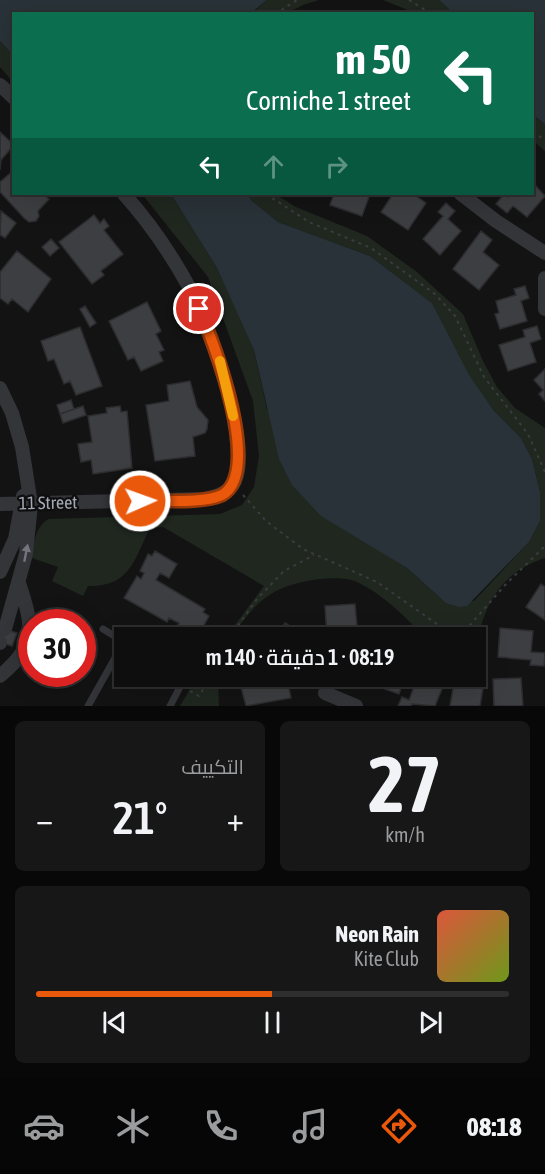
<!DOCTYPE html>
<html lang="ar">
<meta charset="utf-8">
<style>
body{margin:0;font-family:"Asap Condensed",Cairo,sans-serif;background:#171718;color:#f1f3f6;direction:rtl;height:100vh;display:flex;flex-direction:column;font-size:22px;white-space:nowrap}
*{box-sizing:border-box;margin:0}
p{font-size:20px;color:#9b9c9e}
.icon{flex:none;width:33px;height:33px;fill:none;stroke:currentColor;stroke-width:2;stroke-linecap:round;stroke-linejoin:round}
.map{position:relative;height:706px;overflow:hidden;direction:ltr}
.side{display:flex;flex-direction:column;gap:15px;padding:15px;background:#080808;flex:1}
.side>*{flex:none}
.banner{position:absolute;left:12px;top:12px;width:522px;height:183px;border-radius:0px;box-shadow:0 6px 24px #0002,0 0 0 2px #2e2e2f;direction:rtl;background:#0b6e4f;color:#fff;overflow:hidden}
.speed{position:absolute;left:18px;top:609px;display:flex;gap:12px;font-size:30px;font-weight:700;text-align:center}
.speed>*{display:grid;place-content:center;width:78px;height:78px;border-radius:50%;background:#0e0e0f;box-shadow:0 6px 24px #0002,0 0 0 2px #2e2e2f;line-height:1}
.speed .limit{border:9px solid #d22;background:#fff;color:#111}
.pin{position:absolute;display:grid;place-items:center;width:51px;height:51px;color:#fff;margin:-26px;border:3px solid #fff;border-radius:50%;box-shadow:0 2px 6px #0007}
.me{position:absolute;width:66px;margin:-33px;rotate:88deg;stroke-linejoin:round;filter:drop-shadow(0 0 4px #0008)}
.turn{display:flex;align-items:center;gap:21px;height:126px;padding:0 24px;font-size:27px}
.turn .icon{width:78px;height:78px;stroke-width:2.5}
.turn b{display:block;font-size:42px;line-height:51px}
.lanes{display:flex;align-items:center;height:57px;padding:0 24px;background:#0003;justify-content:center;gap:30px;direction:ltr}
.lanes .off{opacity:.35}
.big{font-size:45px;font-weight:600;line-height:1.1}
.side .widget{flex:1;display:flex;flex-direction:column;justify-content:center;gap:9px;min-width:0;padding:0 21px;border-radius:9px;background:#171718}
.side .dial{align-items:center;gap:0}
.dial b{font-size:78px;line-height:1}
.song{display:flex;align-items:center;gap:18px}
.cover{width:72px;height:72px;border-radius:9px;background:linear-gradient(135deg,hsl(10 70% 55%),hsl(80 70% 35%))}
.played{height:6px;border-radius:3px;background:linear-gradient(90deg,#ea580c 50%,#2e2e2f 50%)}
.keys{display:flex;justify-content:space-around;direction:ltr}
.heat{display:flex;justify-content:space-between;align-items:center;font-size:33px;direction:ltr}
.side .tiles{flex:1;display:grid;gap:15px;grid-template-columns:1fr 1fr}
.widget:last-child{grid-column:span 2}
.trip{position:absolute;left:114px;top:627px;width:372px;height:60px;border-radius:0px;background:#0e0e0f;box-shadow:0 6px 24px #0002,0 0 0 2px #2e2e2f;font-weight:600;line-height:60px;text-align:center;direction:rtl}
.dock{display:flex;height:96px;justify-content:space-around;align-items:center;background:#060606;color:#9b9c9e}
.dock .icon{width:42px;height:42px}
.dock .current{color:#ea580c}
.dock b{font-size:27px;color:#f1f3f6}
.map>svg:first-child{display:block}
.green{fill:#1f271f}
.water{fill:#293238}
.building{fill:#3d3e41;stroke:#2d2d30;stroke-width:1.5}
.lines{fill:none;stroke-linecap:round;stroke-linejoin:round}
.path{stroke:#3a3c40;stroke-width:2;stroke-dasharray:3 4.5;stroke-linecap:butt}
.service{stroke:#343539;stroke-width:7}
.minor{stroke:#343539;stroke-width:14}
.oneway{fill:#72757d}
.route-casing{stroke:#983908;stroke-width:15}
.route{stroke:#ea580c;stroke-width:10}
.slow{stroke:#f59e0b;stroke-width:10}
.labels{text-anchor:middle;stroke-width:4.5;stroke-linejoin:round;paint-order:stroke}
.street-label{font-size:18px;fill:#a4aab5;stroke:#0e0e0f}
</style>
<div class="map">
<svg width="545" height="706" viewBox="0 0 545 706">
<rect width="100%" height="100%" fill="#131314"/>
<path class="green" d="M267,0H319L303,5L287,13L251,14Z
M383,0H439L453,13H415Z
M0,41L13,55V82L0,67Z
M532,115L545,124V151L533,141Z
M142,194H171L217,268L239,314L254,350L267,409L377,549L407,568L437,595L474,601L529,542L540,521V492L532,459L521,438L494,411L468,375L432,303L370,256L278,222L252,201L247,194H275L296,207L367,236L417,272L463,314L483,361L497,387L515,408L545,428V558C500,573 485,603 476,646V638L425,637C405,617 383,594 357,582C347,577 331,578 320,579C274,585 257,599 232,637H226L264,586L163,527L150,528C134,560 130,587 88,586L83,596L52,581L58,567L32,558C34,543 35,526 49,519L220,514L242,505L254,487L259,456L253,401L208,277Z
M197,677H218L219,706H180Z"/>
<path class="water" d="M0,0H267L251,13L14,14L13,55L0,41Z
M439,0H545V124L533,115L532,14L453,13Z
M171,194H247L252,201L278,222L370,256L432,303L469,375L494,411L521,438L532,459L540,492V521L529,542L467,606L459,607L446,603L407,568L321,516L292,485L279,459L254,350L217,268Z"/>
<path class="building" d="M0,132L14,145L1,160L0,170Z
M14,170V194H48L45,196L49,199L38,211L39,216L36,221L29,222L24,218L0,192V182Z
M535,185L545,196L527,217L513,206L507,213L496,204L504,194L508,197L511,194H532Z
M334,194H370L362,216L330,205Z
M393,194H413L426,203L408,230L381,212Z
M446,203L455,211L448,219L461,231L440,255L423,239L443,216L438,212Z
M1,211L16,223L5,238L0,235Z
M94,215L100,223L104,219L109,226L104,230L123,254L101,271L104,275L92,284L59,242Z
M481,231L492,240L483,252L499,265L479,290L453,269Z
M51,239L59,248L50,256L42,247Z
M17,251L51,279L28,312L12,299L8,304L0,298V272Z
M525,286L529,298L521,301L527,321L500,329L495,314L499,313L496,301L516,295L514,289Z
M147,302L161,331L156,334L164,350L159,352L163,361L141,371L134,357L128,360L109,321Z
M85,306L96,323L90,327L80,309Z
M537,326L541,339L530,343L536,362L508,371L499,345L525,337L523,330Z
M80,327L102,386L76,395L70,381L64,384L54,359L48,361L41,341Z
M545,369V401L539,394L543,390L534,380Z
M190,381L197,407L208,420L207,429L205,433L193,437L195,456L155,461L146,405L169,401L167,385Z
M71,400L74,409L60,414L57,405Z
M83,406L86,415L63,423L60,414Z
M120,406L121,412L127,411L132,468L93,474L91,460L81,462L78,444L92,442L88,416L107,413L106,408Z
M155,551L177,564L169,578L160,573L156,580L205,609L203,612L209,616L203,627L193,631L189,638L172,635L179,623L169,618L167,622L124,598L137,576L141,579L144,573L140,571L148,554L152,556Z
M541,584L545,587V620L526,607Z
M355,604L358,638H327L325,606Z
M285,623L307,637L306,638H275Z
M0,628L17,633L12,646L0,642Z
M500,628L533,631L531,652L545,653L544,666L530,665L531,660L498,657Z
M252,676H271L273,686L288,683L291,698L246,706L239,680Z
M381,676H405L399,694L385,689L389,679Z
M418,676L444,684L435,706L412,704L411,706H398L402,697L409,700Z
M521,678L523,706H494L493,679Z
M454,683L483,688L480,706H450Z"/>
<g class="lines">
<path class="path" d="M409,0L432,14
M275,14L297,0
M532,133L545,139
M266,194L309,222L371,248L435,294L455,316L484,377L528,434L545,472
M243,495L266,521L303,549L377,582L444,629L453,630L470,625L506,584L545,546
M229,638L257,599L284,571L314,555
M190,691L199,696L211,676"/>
<path class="service" d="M103,629L124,642
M88,706L124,642
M170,706L181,685L180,676"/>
<path class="minor" d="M0,85L14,98
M461,194L496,221L545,253
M545,278V309
M0,388L12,413L22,447L31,504L26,554L5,629
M0,504L204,499C216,497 229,493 235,481C252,444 209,324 189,287C171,254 149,222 124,194
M0,572L15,539L23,496
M0,643V642
M0,676C38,644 33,626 19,583
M325,693L356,706"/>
</g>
<defs><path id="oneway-solid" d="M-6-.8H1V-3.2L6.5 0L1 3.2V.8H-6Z" transform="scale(1.5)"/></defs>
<use class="oneway" href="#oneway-solid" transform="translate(26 553) rotate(-79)"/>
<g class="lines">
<g class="route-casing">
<path id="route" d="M140,501C161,500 203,504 222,495C263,472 214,342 199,309"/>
</g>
<use href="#route" class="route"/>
<path class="slow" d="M220,361L233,416"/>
</g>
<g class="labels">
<g class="street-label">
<text transform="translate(48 503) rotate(-1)" y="6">11 Street</text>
</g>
</g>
</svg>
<div class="speed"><div class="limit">30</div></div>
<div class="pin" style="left:199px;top:309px;background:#d93025"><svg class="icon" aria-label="arrive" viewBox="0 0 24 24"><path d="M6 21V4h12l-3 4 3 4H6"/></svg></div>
<svg class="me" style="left:140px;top:501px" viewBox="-20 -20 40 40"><circle r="17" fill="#ea580c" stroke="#fff" stroke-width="3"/><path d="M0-11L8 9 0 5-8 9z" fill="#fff"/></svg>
<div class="trip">08:19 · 1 دقيقة · 140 m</div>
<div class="banner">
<div class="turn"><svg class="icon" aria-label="left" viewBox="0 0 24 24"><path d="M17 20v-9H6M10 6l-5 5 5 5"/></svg><div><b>50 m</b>Corniche 1 street</div></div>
<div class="lanes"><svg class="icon" aria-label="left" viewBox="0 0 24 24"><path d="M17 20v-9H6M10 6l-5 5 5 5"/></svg><svg class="icon off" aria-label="ahead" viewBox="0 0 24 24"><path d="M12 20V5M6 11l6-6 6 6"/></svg><svg class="icon off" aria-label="right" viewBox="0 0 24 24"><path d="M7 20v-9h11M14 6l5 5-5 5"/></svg></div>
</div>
</div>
<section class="side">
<div class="tiles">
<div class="widget dial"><b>27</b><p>km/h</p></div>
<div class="widget"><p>التكييف</p>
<div class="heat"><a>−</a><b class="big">21°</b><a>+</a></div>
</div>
<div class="widget">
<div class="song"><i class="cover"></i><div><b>Neon Rain</b><p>Kite Club</p></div></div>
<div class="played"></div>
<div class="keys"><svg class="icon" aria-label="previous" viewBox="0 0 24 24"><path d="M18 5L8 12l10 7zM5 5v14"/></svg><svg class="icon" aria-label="pause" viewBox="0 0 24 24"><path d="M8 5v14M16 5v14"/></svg><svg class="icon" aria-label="next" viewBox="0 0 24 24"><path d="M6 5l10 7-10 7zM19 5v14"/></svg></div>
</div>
</div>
</section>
<nav class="dock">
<b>08:18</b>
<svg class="icon current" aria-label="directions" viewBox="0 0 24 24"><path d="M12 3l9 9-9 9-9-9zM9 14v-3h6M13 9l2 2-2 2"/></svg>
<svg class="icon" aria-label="music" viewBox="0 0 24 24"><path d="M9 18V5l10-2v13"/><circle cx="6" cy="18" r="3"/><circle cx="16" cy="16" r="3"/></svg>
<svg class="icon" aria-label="phone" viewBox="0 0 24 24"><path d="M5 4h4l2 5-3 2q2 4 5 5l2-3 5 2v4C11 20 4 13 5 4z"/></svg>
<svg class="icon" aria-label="climate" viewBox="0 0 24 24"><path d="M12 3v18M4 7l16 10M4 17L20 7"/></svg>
<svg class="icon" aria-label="car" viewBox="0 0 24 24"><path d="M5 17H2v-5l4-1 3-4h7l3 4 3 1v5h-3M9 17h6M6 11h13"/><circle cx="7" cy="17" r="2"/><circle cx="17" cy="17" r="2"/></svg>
</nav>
